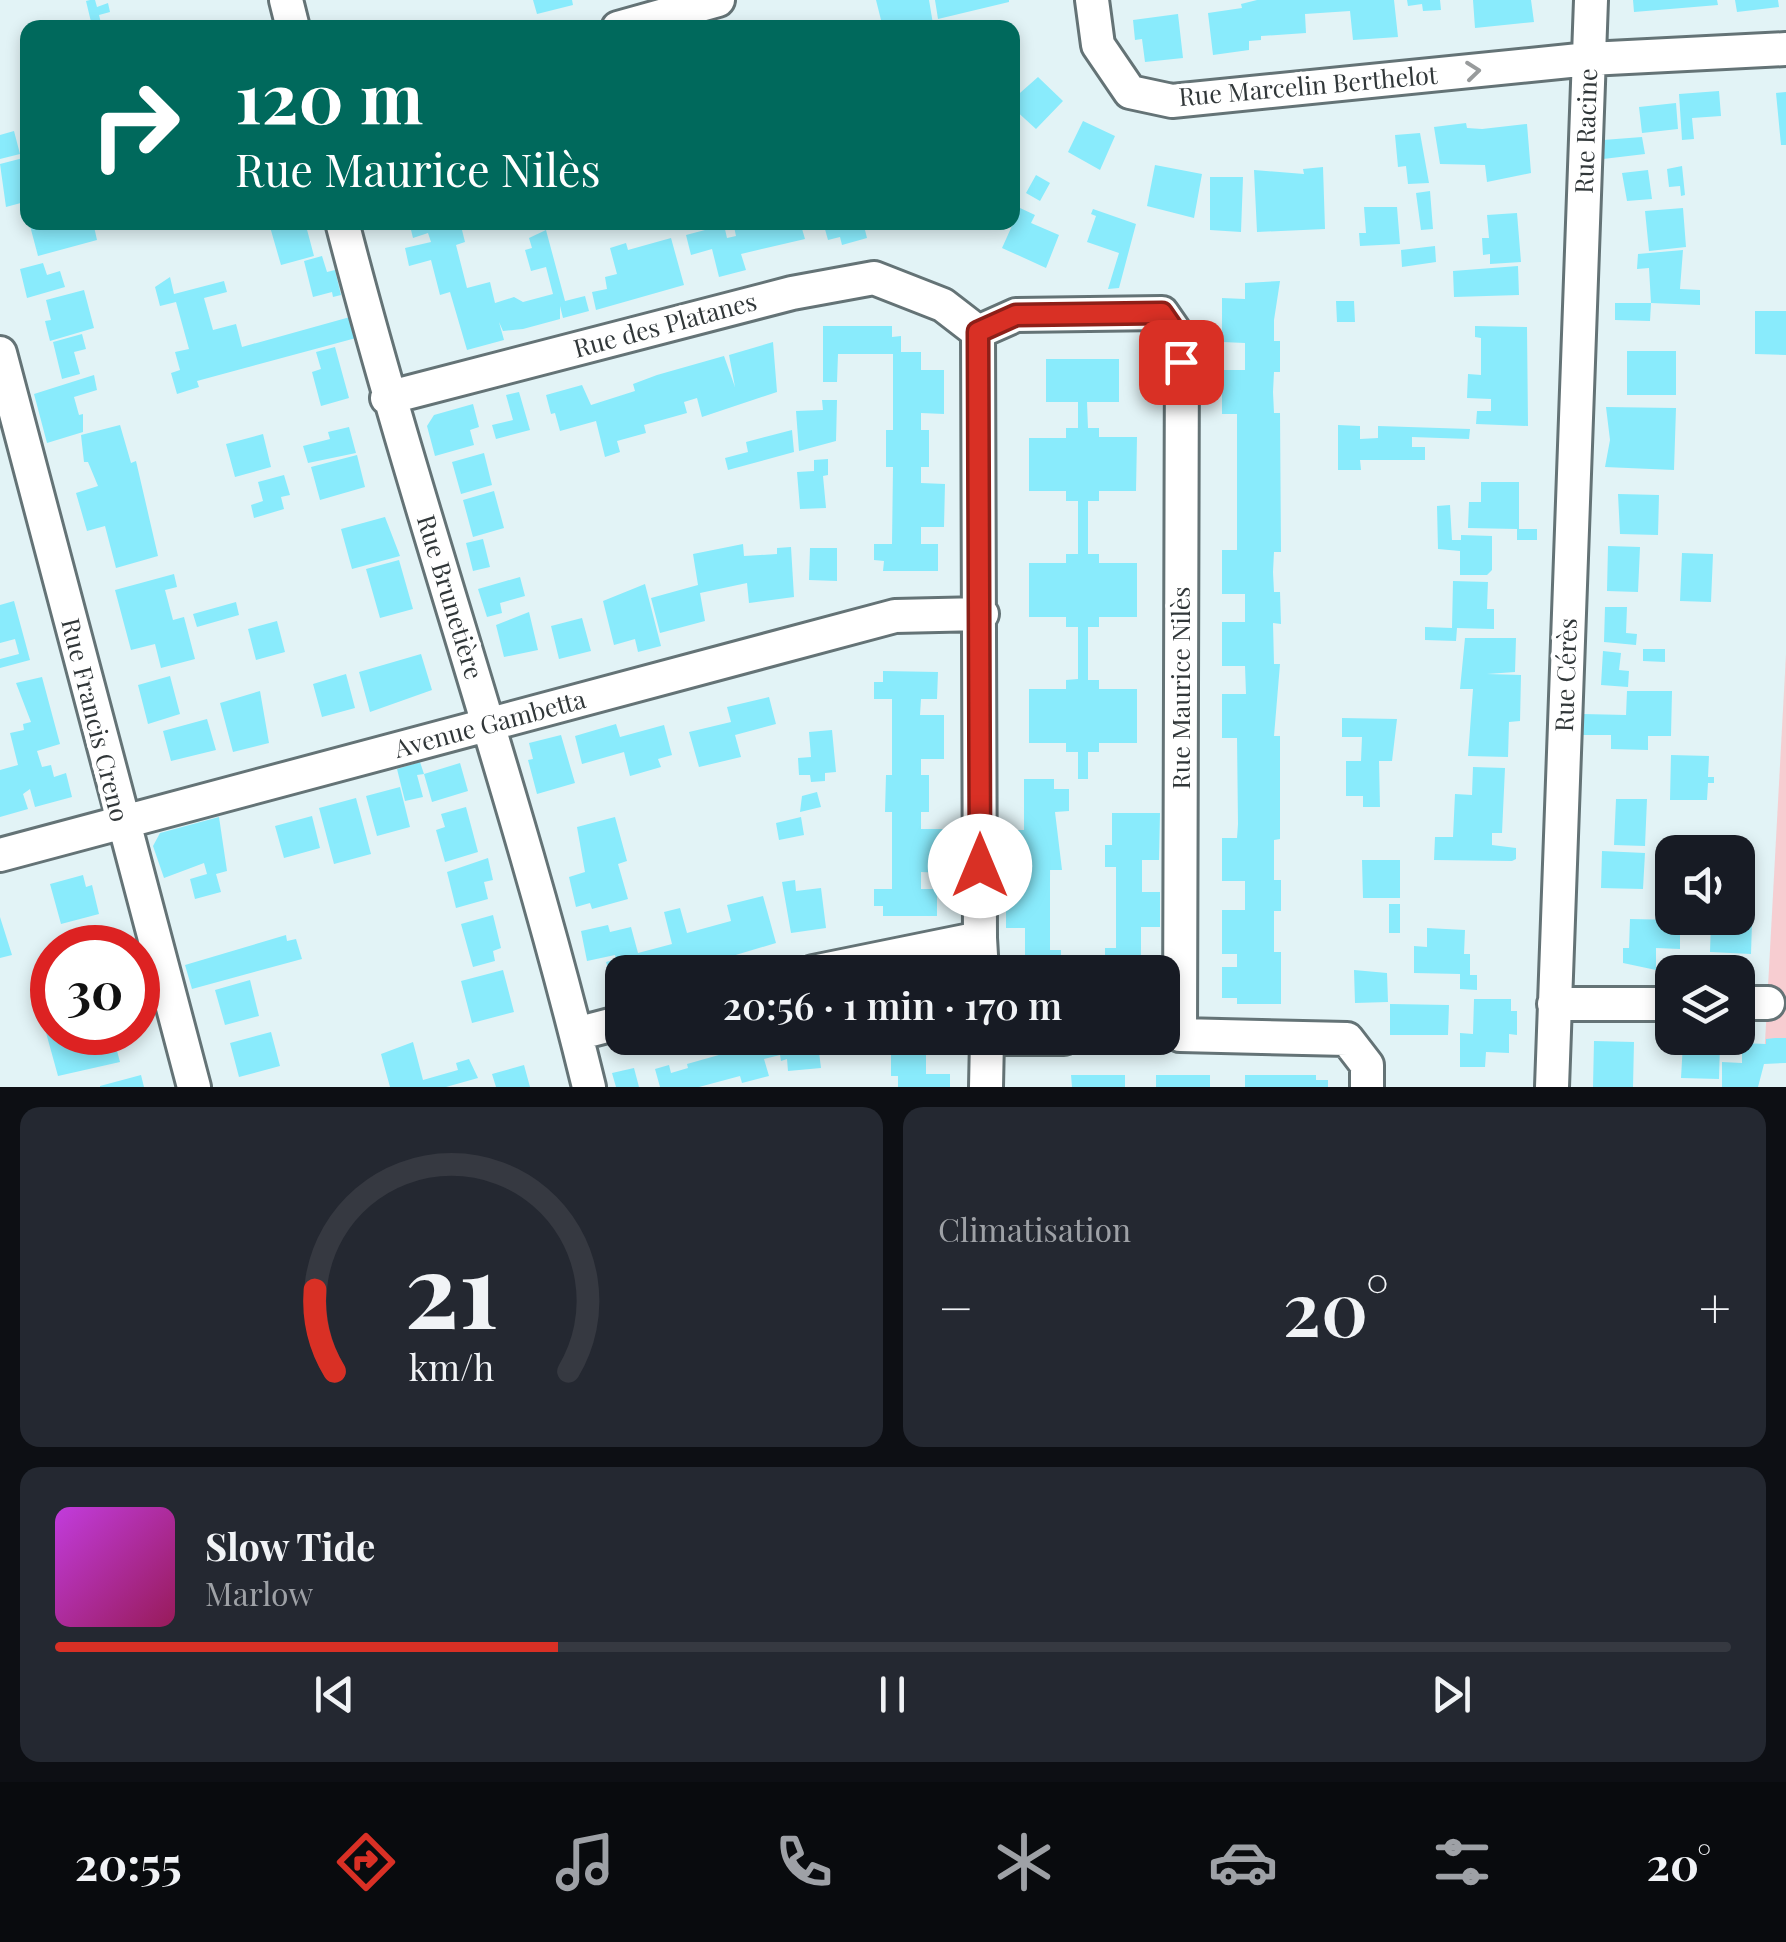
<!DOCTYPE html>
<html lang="fr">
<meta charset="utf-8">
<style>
body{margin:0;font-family:"Playfair Display",serif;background:#242831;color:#f1f3f6;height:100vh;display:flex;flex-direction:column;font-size:38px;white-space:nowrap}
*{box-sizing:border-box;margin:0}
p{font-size:32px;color:#9ea1a6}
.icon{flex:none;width:55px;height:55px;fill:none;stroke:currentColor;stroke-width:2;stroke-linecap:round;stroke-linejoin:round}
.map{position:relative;height:1087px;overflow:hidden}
.details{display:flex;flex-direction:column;gap:20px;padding:20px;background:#0d0f14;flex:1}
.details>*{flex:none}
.top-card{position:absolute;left:20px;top:20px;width:1000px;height:210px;border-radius:20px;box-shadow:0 5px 15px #0003;background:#00695c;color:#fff;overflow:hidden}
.fabs{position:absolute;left:1655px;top:835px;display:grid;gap:20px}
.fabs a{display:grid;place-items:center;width:100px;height:100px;border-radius:20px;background:#171b24;box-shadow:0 5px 15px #0003;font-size:50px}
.speed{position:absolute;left:30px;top:925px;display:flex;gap:20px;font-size:50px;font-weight:700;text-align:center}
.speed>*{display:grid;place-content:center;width:130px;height:130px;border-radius:50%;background:#171b24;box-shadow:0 5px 15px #0003;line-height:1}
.speed .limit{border:15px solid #d22;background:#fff;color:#111}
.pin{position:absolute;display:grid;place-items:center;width:85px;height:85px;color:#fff;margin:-42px;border-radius:20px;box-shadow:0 5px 15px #0006}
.me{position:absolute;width:110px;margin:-55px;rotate:0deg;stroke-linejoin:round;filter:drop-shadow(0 0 8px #0008)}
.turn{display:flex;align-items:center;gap:35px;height:210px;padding:0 50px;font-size:45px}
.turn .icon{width:130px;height:130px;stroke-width:2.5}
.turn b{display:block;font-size:70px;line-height:85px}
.big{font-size:75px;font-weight:600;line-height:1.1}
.details .tile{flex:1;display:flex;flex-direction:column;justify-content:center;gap:15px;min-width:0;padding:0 35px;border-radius:20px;background:#242831}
.details .dial{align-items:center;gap:0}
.dial svg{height:260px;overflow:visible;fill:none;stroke:#363941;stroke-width:7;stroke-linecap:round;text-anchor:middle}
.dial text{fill:#f1f3f6;stroke:none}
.song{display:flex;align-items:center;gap:30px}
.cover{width:120px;height:120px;border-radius:15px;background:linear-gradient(135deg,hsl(290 70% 55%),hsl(330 70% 35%))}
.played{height:10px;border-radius:5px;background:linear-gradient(90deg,#d93025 30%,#363941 30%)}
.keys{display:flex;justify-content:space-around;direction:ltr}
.heat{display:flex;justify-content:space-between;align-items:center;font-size:55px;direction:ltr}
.details .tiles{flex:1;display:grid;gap:20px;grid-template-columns:1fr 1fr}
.tile:last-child{grid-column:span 2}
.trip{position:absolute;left:605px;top:955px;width:575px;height:100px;border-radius:20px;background:#171b24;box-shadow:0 5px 15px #0003;font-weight:600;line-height:100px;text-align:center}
.tabs{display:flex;height:160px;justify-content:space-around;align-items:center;background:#090b0e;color:#9ea1a6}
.tabs .icon{width:70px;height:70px}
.tabs .current{color:#d93025}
.tabs b{font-size:45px;color:#f1f3f6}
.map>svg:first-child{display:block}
.green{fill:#f7cdd1}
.building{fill:#89ebfc}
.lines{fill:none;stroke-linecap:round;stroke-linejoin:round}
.minor-casing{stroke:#647376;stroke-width:38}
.minor{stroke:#fff;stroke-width:32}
.oneway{stroke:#989b9c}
.route-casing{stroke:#8d1f18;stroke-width:25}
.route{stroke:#d93025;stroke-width:18}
.labels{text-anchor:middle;stroke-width:9;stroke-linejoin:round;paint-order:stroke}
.street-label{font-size:25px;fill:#313739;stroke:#fff}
</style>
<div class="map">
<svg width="1786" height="1087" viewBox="0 0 1786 1087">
<rect width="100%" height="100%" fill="#e2f3f6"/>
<path class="green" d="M1786,654V1060L1764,1061Z"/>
<path class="building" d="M90,0H95L97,7L108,3L110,12L99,15L101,23L92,26L86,1Z
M533,0H572L573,5L537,14Z
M876,0H929L933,24L883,28Z
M935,0H1009V2L938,19Z
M1257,0H1394L1398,37L1353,40L1350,11L1305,14L1306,33L1261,36V40L1249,41V50L1213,55L1208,13L1242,8L1241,4Z
M1407,0H1440L1441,10L1423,11L1422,4L1408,6Z
M1473,0H1531L1534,22L1475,28Z
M1633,0H1717L1718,5L1634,12Z
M1735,0H1778L1779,7L1737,12Z
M1178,14L1183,58L1145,62L1142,39L1135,40L1133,20Z
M1038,77L1063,101L1036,129L1012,107V100Z
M1719,91L1721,116L1692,118L1694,139L1682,140L1679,94Z
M1786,92V145H1781L1776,93Z
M1676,103L1678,129L1642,133L1639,107Z
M1083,121L1115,136L1100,170L1068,152Z
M1466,123L1467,128L1482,129L1527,124L1531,173L1487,182L1485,165L1440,164L1434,127Z
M14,131L20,154L0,159V135Z
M1420,133L1429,183L1408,184L1406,166L1398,167L1395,135Z
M1642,137L1645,154L1603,159V140Z
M27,157L28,201L6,207L0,164Z
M1155,165L1202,174L1194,218L1147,206Z
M1682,166L1685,195L1681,196L1680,186L1669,187L1667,169Z
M1323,167L1325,229L1257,232L1254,170L1304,174L1303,169Z
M1648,170L1652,199L1627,201L1622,173Z
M1036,175L1050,183L1040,201L1026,193Z
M1210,177H1243L1241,232L1210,230Z
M1430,191L1433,229L1421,230L1416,193Z
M1364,207H1397L1400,244L1360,246L1359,233H1366Z
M1020,208L1035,215L1031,223L1059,235L1046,268L1002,248Z
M1683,208L1686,247L1649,251L1645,211Z
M1093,209L1136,224L1119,288L1108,289L1119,253L1087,242L1096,216L1091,214Z
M1517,213L1521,262L1490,264V254L1483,255L1482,238H1489L1487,215Z
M29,222H93L97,240L38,256Z
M287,222H305L314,256L281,265L270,227Z
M409,222H460L465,242L456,245L467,288L490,282L495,303L514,297L523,302L553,294L546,267L531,271L525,250L532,248L529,238L546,230L565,301L585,296L589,311L563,318L560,306V319L523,329L503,331L499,322L504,340L467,350L450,292L440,295L431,260L409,266L405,248L431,242L428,233L413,238Z
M733,222H800L805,239L741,254L746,270L719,277L712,249L691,255L686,235L724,225L727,238L736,236Z
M823,222H875L877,228L865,230L867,238L842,245L840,237L828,240Z
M671,238L684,285L596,310L592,292L607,289L605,277L617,274L610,248L626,243L628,250Z
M1435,246L1436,262L1402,267L1401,250Z
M1683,250L1680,289L1700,290V305L1651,303L1650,321L1615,320V303H1651L1649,268L1637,269L1638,254Z
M322,256L327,272L335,270L341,295L333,297L332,292L313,297L304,261Z
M43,263L47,275L60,271L65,287L27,298L20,269Z
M1518,266L1519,295L1454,297L1453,271Z
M170,277L174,294L224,281L227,292L204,298L213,330L236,324L242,347L350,317L356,338L197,381L199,387L177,394L171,373L180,370L175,352L189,349L176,302L160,306L155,287Z
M1280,281L1274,320V341H1280V372H1274L1273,392L1274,413H1280L1281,552H1274L1273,572L1274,592H1280L1281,624L1273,623L1274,664H1280L1274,736H1280V839L1274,840V880H1281V911H1274V952H1281V1004H1237V998H1222V967H1237V954H1222V910H1245V881H1222V838H1237L1238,824L1237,738H1222V694H1246L1245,666H1222V622H1245V594H1222V550H1237V414H1222V370H1245V343L1222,342V298L1245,299V283Z
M84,290L94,328L50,341L45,321L51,320L46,300Z
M1336,301H1354L1355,322H1337Z
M1755,311H1786V355L1755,354Z
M823,326H892V337L901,336V352H921V370H944V414L921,413V430H929V467H921V483L945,484L944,527H921V544H938V571H883L884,561L874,560V544H892L893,467H886V430H893V354H838L837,382H823Z
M1475,326L1527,327L1528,426L1476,424L1477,411H1491V399L1467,398L1468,374L1481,375V338L1475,337Z
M82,334L86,349L74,352L80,374L62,379L53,342Z
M773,342L777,392L702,417L697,398L684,402L687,413L644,425L646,433L617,441L620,452L605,457L596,421L560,431L555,413L551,414L546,395L582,385L591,405L635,391L633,384L657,375L724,356L735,387L729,355Z
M335,347L349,398L321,406L312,372L321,369L316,352Z
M1627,351H1676V395H1627Z
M1046,359H1119V402H1087L1088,428H1099V437H1137L1136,491H1099V501H1088V554H1099V563H1137V617H1099V627H1088V680H1099V689H1137V743H1099V752H1088V779H1078V752H1066V743H1029V689H1066V680L1078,679V627H1066V617H1029V563H1066V554H1078V501H1066V491H1029V438H1066V428H1078V402H1046Z
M94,375L97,390L74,397L79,415L83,414V432L47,443L34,394Z
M519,392L530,430L496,439L492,425L513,420L506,395Z
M822,400H837L836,441L799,451L796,411L823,410Z
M473,404L479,427L470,430L474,445L435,456L427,426L434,415Z
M1606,407L1676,408L1674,470L1605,467L1610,440Z
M120,425L131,463L136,461L158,556L116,568L105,526L87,531L76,493L98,486L88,462H84L81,435Z
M1338,425L1360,426V439L1378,438V426L1470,429L1469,439L1412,437V447H1425V460H1360L1361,470H1338Z
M349,427L356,453L308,463L303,446L330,439L328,432Z
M792,430L794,452L728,470L725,458L748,452L746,442Z
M263,434L271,467L235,477L226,444Z
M484,453L492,485L461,494L452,462Z
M357,455L365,487L320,500L311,467Z
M828,459V475L823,476L826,508L800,509L797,472L814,471V460Z
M284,475L290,495L281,497L284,509L254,518L251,505L263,501L258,482Z
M1481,482H1519V529H1537V540H1517V529L1468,528L1469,502H1481Z
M494,491L504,528L473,537L463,500Z
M1618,494L1659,495L1658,535L1620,534Z
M1450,505L1452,540H1461V535L1492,536V570L1487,575H1460V551L1438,549L1437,506Z
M385,517L400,556L352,569L341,529Z
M483,539L490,567L473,571L466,543Z
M743,544L744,556L777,554V548L791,547L794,597L749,603L747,583L700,593L705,621L660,633L651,598L698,585L693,554Z
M1608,546L1640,547L1638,592L1607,591Z
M810,548H837V581L809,580Z
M1682,553L1713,554L1711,602L1680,601Z
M399,560L413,609L380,618L366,569Z
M174,574L177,587L165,590L173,620L184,617L195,659L161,668L155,644L131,650L115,590Z
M520,577L525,596L500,603L502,613L487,617L478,589Z
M1453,581L1488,582L1487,609H1494V629L1457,628L1456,641L1425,640V627L1452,628Z
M645,584L661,646L638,652L635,639L614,645L603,601Z
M14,601L30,660L0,668V659L19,654L15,639L0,643V605Z
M236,602L239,615L197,627L193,614Z
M1605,607H1627L1626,633L1637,634L1636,645L1604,642Z
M529,612L538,650L504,657L496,625Z
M582,618L591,651L559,659L551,626Z
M277,621L285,652L256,660L248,629Z
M1465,638H1516L1515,672L1487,674L1521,675L1520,721L1509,722L1508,757L1468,756L1473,689H1460Z
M1643,649H1665V662L1643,661Z
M1603,651L1621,653L1619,670L1629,671L1628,687L1601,685Z
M421,654L432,690L370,712L359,672Z
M883,671L938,672L937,699H921L920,715H944V759H921V775H929V812H921V829H944V873L921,872V889H937V916H883V906H874V889H892V812H885L886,775H892V699H874V682H883Z
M346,674L355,708L322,717L313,684Z
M170,676L180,714L148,724L138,685Z
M42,677L60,744L37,751L42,767L51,765L54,777L66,773L72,797L35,807L30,789L23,794L28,809L0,817V770L18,765L10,733L24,730L23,724L31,722L16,683Z
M260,691L269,743L233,752L220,703Z
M1627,691H1672L1671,736H1648V750L1611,749V735H1583V714L1626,715Z
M769,697L776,724L735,735L741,757L699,767L689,732L731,722L727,707Z
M1342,718L1397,719L1392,761H1379L1380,807H1363V796H1346V761H1361L1362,737H1342Z
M207,719L216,750L171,761L163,731Z
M616,724L620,737L664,725L672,755L658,759L661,767L630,776L624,752L582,764L575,736Z
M832,730L836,772L825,773V781L811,782L810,775H799L798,758L811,757L809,732Z
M561,735L575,783L537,794L528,760L533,759L529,743Z
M1671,755L1709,756L1708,777H1714V783H1708L1707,800H1670Z
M420,762L424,774L417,775L423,797L405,801L397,769Z
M460,763L468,791L432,802L424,774Z
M1473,767L1505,768L1502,833H1492V845L1516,848V859L1512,861L1434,860L1435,837H1453L1455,794L1472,795Z
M1024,779H1054V789H1069V811L1055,812L1062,870H1050V950H1061V959H1105V948H1116V867H1105V845H1112V813H1160L1159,860H1142V892H1160V927H1141V962H1158V972H1008V963L1025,962V928H1006V889L1024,890V859H1007V830H1024Z
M400,787L410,827L377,836L366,796Z
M817,792L821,807L800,812L802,796Z
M356,798L371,854L334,864L319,808Z
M1616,799H1647L1645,846L1614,845Z
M466,807L478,852L445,862L436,830L445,827L441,814Z
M312,816L320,848L284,858L275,826Z
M219,817L227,871L216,874L221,892L195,899L190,879L207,874L204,863L164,878L153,846L160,833Z
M615,817L627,861L618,864L628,899L592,909L590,903L576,907L569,877L585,872L577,827Z
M801,817L804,835L779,840L776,823Z
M1602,851L1645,853L1643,889L1601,888Z
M488,858L493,880L484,882L488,899L456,908L447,872Z
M1362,860H1400V898H1363Z
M83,875L86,887L92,885L99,914L61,924L50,884Z
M795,880L796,891L821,888L826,928L791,933L782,882Z
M763,896L776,943L679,972L642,970L611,978L606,962L616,959L615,955L587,961L581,931L608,925L610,932L631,927L638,953L672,944L664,912L680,908L687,933L731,921L727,905Z
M1389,904H1400V933H1389Z
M493,915L501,948L493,951L495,961L473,967L461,924Z
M0,917L12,955L0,958Z
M1630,919L1680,920V949L1656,948V970L1623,963V948H1629Z
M1711,921L1752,922L1751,954L1710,952Z
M1427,928L1465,930L1464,954H1470V975H1477V990L1460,989V974L1414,973V946L1427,947Z
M286,935L287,941L296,939L302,959L192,989L185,965Z
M503,970L514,1012L472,1023L461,981Z
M1354,970L1387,973L1388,1002L1355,1003Z
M250,980L259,1016L225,1025L215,990Z
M1474,999H1511V1011H1517V1035L1509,1034V1053L1486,1052L1485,1067H1460V1033L1473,1034Z
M1390,1004L1449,1005L1448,1035H1390Z
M52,1027V1032H112L120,1062L58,1076L45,1029Z
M271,1032L280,1066L239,1077L230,1043Z
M743,1038H833L834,1050L819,1052L821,1068L788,1071L787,1059L781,1061L780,1055L764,1059L769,1076L742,1083L740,1076L699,1087H660L655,1069L669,1065L671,1073L688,1068L687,1064L733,1051L731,1046L744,1042Z
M898,1038H950V1045H926V1074H950V1087H898V1076H891V1044H898Z
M1775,1038H1786V1063L1764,1064L1758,1087H1722V1062L1742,1063V1043L1766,1044V1039Z
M1594,1041L1634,1042L1633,1087H1593Z
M413,1042L423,1080L458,1070L456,1063L469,1059L478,1078L446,1087H390L381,1054Z
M1683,1043L1720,1044L1719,1079L1681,1078Z
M524,1065L530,1087H496L492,1074Z
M634,1068L639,1087H616L612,1073Z
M141,1075L144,1087H100V1086Z
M1071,1075H1125V1087H1072Z
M1156,1075H1210V1087H1156Z
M1245,1075H1316V1080H1328V1087H1245Z"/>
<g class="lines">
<g class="minor-casing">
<path id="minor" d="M286,0L293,28
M1092,0L1098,45L1130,92L1172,101L1589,59L1786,49
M618,28L718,0
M342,222C417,513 518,796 589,1087
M978,332L1016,315L1162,313L1182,342L1180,1035L1347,1039L1367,1065V1087
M0,353L194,1087
M387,398L792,293L874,278L943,305L978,332L980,938
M0,855L895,616L982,614
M813,972L980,938L982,972
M1738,1003H1768
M1554,1004H1672
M576,1034L622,1022
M987,1038H1064
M986,1087L987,1039
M1552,1087L1591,0"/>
</g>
<use href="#minor" class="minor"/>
</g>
<defs><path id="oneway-chevron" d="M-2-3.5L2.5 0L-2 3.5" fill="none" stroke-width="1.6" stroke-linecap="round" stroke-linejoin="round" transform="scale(2.5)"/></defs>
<use class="oneway" href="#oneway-chevron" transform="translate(1473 71) rotate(-6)"/>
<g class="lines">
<g class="route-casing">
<path id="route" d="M980,866L978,332L1016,315L1162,313L1182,342L1181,362"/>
</g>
<use href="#route" class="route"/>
</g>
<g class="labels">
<g class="street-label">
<text transform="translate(1308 86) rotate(-5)" y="9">Rue Marcelin Berthelot</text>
<text transform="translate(1586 131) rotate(-88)" y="9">Rue Racine</text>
<text transform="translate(665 325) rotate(-15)" y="9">Rue des Platanes</text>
<text transform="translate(450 597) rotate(73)" y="9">Rue Brunetière</text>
<text transform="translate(1566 675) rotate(-88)" y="9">Rue Cérès</text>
<text transform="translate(1181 688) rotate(-90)" y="9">Rue Maurice Nilès</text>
<text transform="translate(95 720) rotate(76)" y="9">Rue Francis Creno</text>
<text transform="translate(490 724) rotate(-15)" y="9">Avenue Gambetta</text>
</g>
</g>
</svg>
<div class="fabs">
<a><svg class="icon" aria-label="sound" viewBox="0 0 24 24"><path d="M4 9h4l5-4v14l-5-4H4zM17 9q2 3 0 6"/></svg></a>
<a><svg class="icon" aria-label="layers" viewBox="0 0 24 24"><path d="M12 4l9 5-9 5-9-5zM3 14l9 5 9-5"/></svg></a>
</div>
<div class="speed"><div class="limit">30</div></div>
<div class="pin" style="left:1181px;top:362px;background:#d93025"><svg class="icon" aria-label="arrive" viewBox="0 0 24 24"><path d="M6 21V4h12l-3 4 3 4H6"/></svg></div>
<svg class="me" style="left:980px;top:866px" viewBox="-20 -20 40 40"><circle r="19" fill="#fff"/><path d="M0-13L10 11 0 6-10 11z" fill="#d93025"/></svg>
<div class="trip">20:56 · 1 min · 170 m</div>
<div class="top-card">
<div class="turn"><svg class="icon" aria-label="right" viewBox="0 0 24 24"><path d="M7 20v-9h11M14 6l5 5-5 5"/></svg><div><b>120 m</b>Rue Maurice Nilès</div></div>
</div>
</div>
<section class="details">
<div class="tiles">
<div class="tile dial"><svg viewBox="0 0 100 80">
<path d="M14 69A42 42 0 1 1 86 69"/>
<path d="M14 69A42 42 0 0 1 8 44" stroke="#d93025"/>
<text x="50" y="56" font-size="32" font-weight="700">21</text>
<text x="50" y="72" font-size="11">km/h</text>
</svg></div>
<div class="tile"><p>Climatisation</p>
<div class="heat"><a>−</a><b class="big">20°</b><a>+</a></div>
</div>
<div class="tile">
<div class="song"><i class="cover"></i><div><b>Slow Tide</b><p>Marlow</p></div></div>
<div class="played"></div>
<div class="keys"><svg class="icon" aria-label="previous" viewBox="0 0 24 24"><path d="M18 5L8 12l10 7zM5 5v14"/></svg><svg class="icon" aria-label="pause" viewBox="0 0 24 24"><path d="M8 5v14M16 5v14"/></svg><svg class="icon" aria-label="next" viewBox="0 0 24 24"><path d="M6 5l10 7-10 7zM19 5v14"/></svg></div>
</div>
</div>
</section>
<nav class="tabs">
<b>20:55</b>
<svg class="icon current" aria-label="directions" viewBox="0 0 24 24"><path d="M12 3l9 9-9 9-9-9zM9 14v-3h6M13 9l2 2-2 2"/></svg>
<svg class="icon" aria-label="music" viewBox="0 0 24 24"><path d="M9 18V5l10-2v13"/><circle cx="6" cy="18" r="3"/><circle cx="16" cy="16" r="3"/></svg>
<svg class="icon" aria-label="phone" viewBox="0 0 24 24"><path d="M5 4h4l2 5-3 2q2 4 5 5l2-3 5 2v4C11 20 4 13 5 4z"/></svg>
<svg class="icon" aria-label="climate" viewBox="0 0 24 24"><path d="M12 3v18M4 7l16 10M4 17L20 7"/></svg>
<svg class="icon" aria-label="car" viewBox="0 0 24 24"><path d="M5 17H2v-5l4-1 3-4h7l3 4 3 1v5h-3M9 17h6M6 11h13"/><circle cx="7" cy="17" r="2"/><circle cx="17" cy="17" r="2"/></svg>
<svg class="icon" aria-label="filters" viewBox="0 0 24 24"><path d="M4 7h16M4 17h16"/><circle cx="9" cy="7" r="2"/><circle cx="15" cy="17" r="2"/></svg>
<b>20°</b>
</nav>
